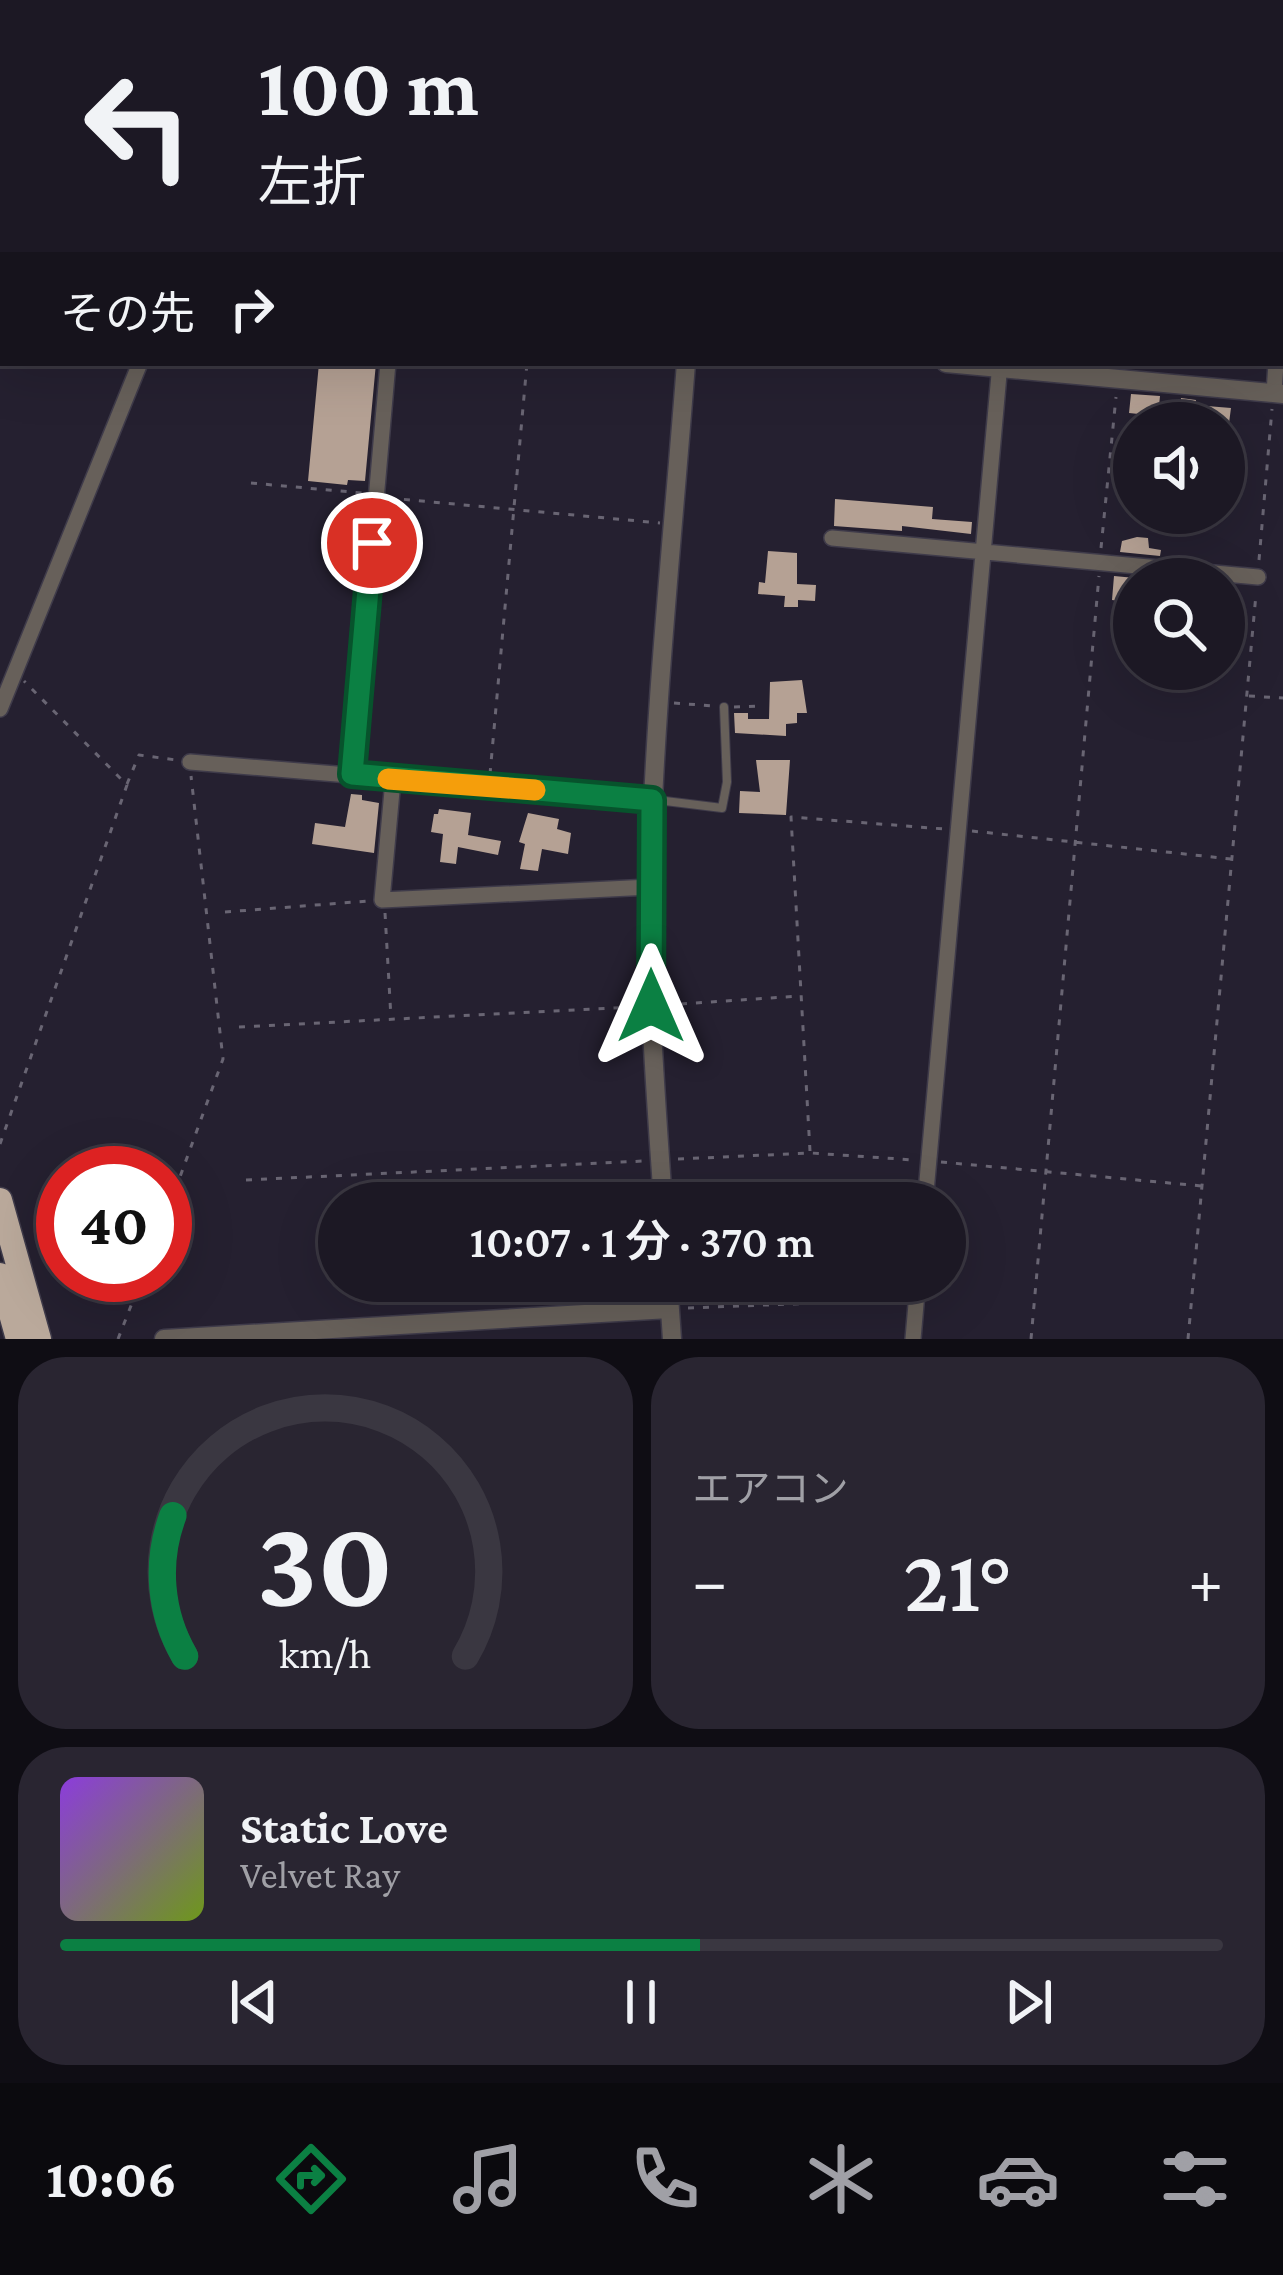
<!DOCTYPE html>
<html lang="ja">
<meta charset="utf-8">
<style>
body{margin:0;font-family:"Crimson Pro","Noto Sans JP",serif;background:#292531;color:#f1f3f6;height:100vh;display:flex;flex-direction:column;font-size:45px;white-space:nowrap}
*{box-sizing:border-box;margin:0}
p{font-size:39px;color:#a0a0a6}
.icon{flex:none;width:66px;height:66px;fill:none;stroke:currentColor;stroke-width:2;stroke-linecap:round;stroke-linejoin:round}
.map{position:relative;height:1339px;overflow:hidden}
.sheet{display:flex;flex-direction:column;gap:18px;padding:18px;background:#0f0d14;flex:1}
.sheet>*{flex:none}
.guide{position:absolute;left:0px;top:0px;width:1284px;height:366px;box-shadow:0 12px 48px #0002,0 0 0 3px #3a3741;background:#1c1824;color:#f1f3f6;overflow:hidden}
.buttons{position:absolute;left:1113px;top:402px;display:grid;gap:24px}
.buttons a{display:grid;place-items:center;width:132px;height:132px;border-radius:50%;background:#1c1824;box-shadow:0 12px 48px #0002,0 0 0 3px #3a3741;font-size:60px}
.speed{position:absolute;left:36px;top:1146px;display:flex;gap:24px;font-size:60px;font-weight:700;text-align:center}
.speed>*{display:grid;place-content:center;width:156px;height:156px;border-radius:50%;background:#1c1824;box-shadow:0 12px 48px #0002,0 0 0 3px #3a3741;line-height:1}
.speed .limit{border:18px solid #d22;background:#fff;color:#111}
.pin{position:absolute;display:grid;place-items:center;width:102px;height:102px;color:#fff;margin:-51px;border:6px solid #fff;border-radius:50%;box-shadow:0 3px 12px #0007}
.me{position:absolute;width:132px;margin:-66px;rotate:0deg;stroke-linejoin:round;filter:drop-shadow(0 0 9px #0008)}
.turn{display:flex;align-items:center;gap:42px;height:252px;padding:0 60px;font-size:54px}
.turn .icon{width:156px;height:156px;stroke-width:2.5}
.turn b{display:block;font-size:84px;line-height:102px}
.then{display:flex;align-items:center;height:114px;padding:0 60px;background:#0003;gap:24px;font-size:45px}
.big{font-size:90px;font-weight:600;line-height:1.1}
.sheet .widget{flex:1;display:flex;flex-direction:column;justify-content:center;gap:18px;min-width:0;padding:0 42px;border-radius:48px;background:#292531}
.sheet .dial{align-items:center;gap:0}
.dial svg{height:312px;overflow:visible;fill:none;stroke:#3a3741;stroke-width:7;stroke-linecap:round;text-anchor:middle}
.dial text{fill:#f1f3f6;stroke:none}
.song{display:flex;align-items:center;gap:36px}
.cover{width:144px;height:144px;border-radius:18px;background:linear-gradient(135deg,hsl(270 70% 55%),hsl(80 70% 35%))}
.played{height:12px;border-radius:6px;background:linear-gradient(90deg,#0b8043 55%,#3a3741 55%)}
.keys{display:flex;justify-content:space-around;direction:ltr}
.heat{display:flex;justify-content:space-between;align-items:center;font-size:66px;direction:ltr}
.sheet .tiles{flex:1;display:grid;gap:18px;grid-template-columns:1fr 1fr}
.widget:last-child{grid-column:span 2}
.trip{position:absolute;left:318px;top:1182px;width:648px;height:120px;border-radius:60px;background:#1c1824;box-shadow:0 12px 48px #0002,0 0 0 3px #3a3741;font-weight:600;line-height:120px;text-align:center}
.dock{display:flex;height:192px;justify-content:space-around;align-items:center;background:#0b0a0e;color:#a0a0a6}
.dock .icon{width:84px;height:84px}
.dock .on{color:#0b8043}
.dock b{font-size:54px;color:#f1f3f6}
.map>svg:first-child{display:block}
.building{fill:#b5a194}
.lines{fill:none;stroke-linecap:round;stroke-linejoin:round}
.service-casing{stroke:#3f3b4a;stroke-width:10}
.minor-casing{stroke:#3f3b4a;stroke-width:18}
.tertiary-casing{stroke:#3f3b4a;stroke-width:21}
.trunk-casing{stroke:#3f3b4a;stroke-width:27}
.path{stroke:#696573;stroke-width:3;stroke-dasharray:6 9;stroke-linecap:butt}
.service{stroke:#67605a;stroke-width:8}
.minor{stroke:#67605a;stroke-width:15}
.tertiary{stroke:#67605a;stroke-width:18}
.trunk{stroke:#baa99b;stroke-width:24}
.route-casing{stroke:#07532c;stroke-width:30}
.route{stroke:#0b8043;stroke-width:21}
.slow{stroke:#f59e0b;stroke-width:21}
</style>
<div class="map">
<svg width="1283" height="1339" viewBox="0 0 1283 1339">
<rect width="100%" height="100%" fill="#252030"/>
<path class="building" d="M319,363H376L365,481L348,480L347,485L308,481Z
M1131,394L1160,396L1158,416L1129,413Z
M1181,398L1196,400L1195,405L1231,408L1229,423L1179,418Z
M835,499L933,507L932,519L972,522L971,534L902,526V531L834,526Z
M1137,537L1148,538L1149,548L1161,550L1160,556L1120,552L1122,541Z
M768,551L797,553V584L816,585L815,601L798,600V607H784L785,596L758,594L759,582L765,583Z
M1114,576L1135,578L1134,603L1112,600Z
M802,680L807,713H797V723L786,724V736L735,733L734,713H748V719H769L770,682Z
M756,760H790L786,815L739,813L740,791L760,792Z
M351,794L362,795V800L379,803L374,853L312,844L315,823L345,827Z
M439,809L471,813L468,835L501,841L498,855L458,847L456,864L440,862L443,834L431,832L434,814H438Z
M528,813L559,819L557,829L571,833L568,854L542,849L538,871L520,869L525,844L519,842Z
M84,1275H136L129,1293Z"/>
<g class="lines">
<g class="service-casing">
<path id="service" d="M872,3V0
M1210,3V0
M1281,15H1283
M657,800L722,808L727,782L724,707"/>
</g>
<g class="minor-casing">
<path id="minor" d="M1137,0L1158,3
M111,3L112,0
M267,3V0
M420,3L421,0
M1029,3L1030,0
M1270,3L1271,0
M1281,122H1283
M1283,144V142
M0,281L3,274
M1274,393L1276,363
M832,538L1258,577
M0,709L140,363
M190,762L653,800
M352,774L388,363
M393,780L382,900L650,887
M925,1203L1000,363
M913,1339L918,1281"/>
</g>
<g class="tertiary-casing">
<path id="tertiary" d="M720,3L721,0
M0,201L3,202
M946,363L1283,394
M663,1203C656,1097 647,990 650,883C654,710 673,536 686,363
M668,1281L672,1339
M164,1339L669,1309"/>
</g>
<g class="trunk-casing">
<path id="trunk" d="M0,1200L39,1339
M0,1275L18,1339"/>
</g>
<path class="path" d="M561,3V0
M251,483L362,493
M389,498L660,523
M1101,548L1116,397
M1259,560L1272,409
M1249,696L1283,698
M674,703L713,706
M734,707L762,706
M490,774L527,363
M127,784L139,755L176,760
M972,831L1231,859
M225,912L368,901
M385,913L391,1018
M666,1005L800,996
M239,1027L633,1007
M0,1144L127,785L24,681
M810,1151L791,817L944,829
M678,1159L811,1153L914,1160
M941,1162L1202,1186
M246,1180L644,1161
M165,1218L223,1059L191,776
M688,1308L818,1303
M118,1339L143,1275
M1031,1339L1099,576
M1188,1339L1256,594"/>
<use href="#service" class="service"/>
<use href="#minor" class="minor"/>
<use href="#tertiary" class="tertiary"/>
<use href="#trunk" class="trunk"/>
</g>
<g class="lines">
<g class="route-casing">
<path id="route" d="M372,543L352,774L652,800L651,1006"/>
</g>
<use href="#route" class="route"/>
<path class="slow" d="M388,779L535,790"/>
</g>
</svg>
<div class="buttons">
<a><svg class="icon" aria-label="sound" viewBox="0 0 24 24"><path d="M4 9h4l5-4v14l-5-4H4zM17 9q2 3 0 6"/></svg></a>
<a><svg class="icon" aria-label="search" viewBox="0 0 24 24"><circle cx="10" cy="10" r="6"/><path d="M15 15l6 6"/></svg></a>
</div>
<div class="speed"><div class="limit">40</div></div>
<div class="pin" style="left:372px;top:543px;background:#d93025"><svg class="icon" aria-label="arrive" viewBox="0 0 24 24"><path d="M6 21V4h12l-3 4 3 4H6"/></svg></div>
<svg class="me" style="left:651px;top:1006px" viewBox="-20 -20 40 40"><path d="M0-17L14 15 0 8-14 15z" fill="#0b8043" stroke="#fff" stroke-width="4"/></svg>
<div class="trip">10:07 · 1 分 · 370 m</div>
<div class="guide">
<div class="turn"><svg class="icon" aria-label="left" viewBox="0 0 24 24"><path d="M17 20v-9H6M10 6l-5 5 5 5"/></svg><div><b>100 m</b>左折</div></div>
<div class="then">その先<svg class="icon" aria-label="right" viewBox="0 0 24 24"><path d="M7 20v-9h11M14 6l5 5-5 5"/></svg></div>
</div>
</div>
<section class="sheet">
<div class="tiles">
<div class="widget dial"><svg viewBox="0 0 100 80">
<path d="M14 69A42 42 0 1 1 86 69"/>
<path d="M14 69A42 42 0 0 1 11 33" stroke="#0b8043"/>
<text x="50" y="56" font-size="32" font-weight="700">30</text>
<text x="50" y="72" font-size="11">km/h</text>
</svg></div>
<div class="widget"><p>エアコン</p>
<div class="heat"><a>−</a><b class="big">21°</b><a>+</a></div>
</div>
<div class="widget">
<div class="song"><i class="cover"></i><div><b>Static Love</b><p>Velvet Ray</p></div></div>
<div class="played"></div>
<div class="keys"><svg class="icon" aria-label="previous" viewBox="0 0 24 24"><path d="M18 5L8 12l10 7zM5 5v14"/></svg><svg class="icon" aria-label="pause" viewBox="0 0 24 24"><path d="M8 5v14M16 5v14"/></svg><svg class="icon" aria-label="next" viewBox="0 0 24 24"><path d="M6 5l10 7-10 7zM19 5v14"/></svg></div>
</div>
</div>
</section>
<nav class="dock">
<b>10:06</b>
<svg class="icon on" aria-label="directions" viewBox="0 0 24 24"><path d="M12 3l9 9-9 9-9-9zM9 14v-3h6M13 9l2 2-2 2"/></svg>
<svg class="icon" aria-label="music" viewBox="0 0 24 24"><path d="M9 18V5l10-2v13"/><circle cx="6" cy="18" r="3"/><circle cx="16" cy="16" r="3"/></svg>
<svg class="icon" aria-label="phone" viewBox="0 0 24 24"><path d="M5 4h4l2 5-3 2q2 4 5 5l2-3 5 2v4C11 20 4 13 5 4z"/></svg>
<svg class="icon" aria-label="climate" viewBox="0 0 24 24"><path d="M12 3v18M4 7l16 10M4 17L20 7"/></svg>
<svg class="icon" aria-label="car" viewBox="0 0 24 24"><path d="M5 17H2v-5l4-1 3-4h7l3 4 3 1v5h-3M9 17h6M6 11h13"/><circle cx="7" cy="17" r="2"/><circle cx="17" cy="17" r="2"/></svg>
<svg class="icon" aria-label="filters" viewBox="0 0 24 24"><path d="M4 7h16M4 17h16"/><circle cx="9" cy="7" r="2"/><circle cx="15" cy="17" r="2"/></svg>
</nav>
